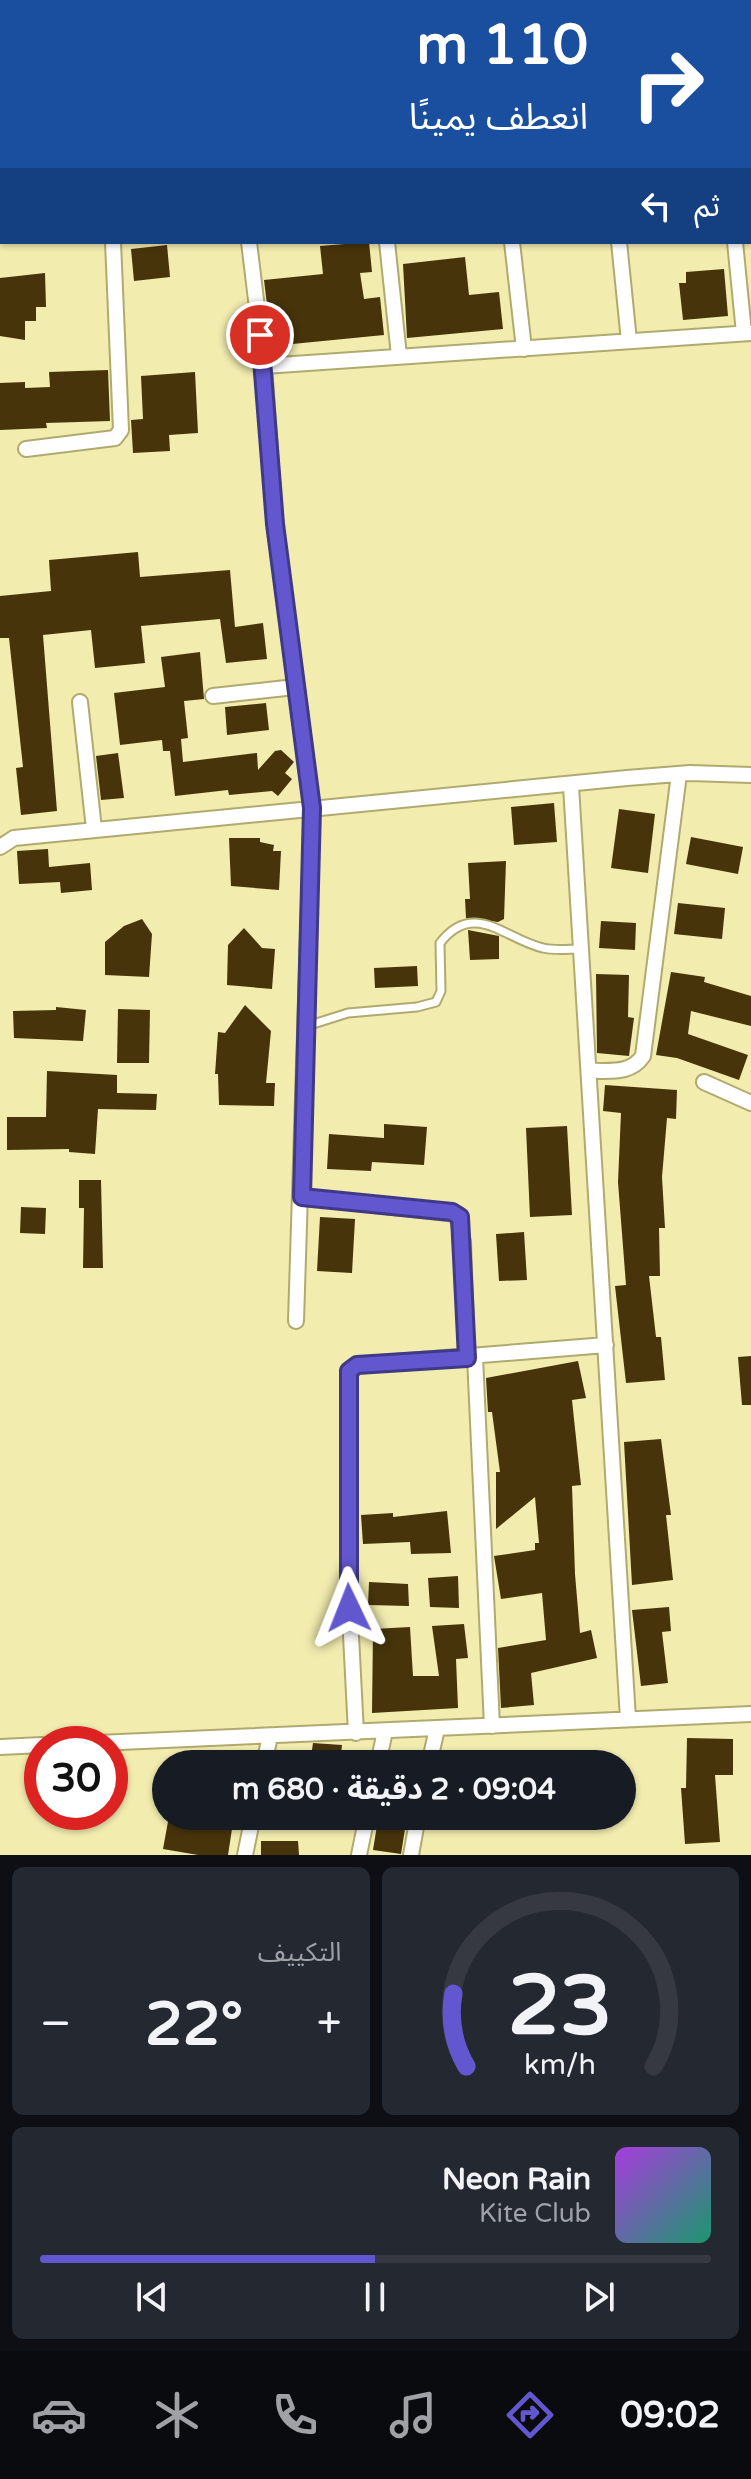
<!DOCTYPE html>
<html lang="ar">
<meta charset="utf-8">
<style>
body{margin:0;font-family:"Varela Round","Noto Sans Arabic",sans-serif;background:#242831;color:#f1f3f6;direction:rtl;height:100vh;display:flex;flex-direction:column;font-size:30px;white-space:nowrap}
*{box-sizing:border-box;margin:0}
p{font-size:26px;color:#9ea1a6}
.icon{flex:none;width:44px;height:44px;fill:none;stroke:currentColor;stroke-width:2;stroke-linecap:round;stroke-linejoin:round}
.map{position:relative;height:1855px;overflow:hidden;direction:ltr}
.panel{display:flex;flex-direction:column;gap:12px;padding:12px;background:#0d0f14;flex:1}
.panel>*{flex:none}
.top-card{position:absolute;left:0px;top:0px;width:752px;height:244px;box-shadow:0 2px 6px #0004;direction:rtl;background:#1a4fa0;color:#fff;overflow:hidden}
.speed{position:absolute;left:24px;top:1726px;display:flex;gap:16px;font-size:40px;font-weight:700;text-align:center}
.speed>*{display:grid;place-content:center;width:104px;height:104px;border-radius:50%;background:#171b24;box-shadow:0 2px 6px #0004;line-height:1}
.speed .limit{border:12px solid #d22;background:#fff;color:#111}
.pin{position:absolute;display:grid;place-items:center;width:68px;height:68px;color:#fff;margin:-34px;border:4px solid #fff;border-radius:50%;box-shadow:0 2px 8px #0007}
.me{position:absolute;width:88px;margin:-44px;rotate:358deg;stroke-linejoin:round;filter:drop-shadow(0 0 6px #0008)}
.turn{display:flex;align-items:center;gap:28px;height:168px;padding:0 32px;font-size:36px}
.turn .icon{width:104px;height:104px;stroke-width:2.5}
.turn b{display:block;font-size:56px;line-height:68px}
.then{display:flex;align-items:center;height:76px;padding:0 32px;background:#0003;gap:16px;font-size:30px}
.big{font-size:60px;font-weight:700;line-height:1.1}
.panel .widget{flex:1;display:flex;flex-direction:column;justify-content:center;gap:12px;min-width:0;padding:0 28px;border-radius:12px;background:#242831}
.panel .dial{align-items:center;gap:0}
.dial svg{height:208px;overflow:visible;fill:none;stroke:#363941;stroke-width:7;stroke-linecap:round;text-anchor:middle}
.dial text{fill:#f1f3f6;stroke:none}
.song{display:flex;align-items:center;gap:24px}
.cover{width:96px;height:96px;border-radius:12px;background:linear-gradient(135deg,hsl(280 70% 55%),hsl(160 70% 35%))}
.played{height:8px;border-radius:4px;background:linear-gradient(90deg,#6357d0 50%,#363941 50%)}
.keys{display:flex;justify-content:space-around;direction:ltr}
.heat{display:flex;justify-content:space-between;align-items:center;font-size:44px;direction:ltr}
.panel .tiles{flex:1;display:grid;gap:12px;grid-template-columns:1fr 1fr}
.widget:last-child{grid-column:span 2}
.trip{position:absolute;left:152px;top:1750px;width:484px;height:80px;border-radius:40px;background:#171b24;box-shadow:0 2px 6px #0004;font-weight:700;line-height:80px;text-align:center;direction:rtl}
.menu{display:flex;height:128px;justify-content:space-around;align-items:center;background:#090b0e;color:#9ea1a6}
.menu .icon{width:56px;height:56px}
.menu .active{color:#6357d0}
.menu b{font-size:36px;color:#f1f3f6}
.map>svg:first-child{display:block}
.building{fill:#47340b}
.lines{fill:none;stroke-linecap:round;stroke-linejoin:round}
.lane-casing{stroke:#b0aa6f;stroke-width:11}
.street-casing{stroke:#b0aa6f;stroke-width:18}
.secondary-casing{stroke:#b0aa6f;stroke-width:24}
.lane{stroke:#fff;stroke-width:7}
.street{stroke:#fff;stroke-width:14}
.secondary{stroke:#fff;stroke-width:20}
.route-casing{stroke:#403987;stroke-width:20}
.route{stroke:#6357d0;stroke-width:14}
</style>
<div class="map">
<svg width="751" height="1855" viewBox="0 0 751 1855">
<rect width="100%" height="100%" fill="#f2ecaf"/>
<path class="building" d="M369,242L372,272L360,273L364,299L380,297L384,335L272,346L264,280L323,274L320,246Z
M167,245L170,277L134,281L131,249Z
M465,257L469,295L499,292L503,329L407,338L403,264Z
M724,269L728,316L683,320L679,283H686V272Z
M45,273L46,307H36V321H25V340L0,336V278Z
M108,370L110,421L46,423L47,428L0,430V383L25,382V388L50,387L49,372Z
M195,372L198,433L169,435L170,451L133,453L131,420L143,419L141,376Z
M138,552L140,577L230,570L235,627L263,623L267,659L226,663L220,619L141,626L145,663L95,668L91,630L43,635L57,811L21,815L16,768L23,767L9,638H0V596L51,591L49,560Z
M200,652L204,699L184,701L188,738L181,739L183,762L257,753L258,770L275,751L281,750L294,762L285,773L292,779L278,796L272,791L229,795L228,790L175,796L170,751H163L162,740L120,745L114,693L165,687L161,657Z
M266,703L269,730L227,735L225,707Z
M118,753L124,798L101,800L96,756Z
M554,803L557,842L514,845L511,807Z
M619,809L655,814L648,873L611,868Z
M691,837L743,847L738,874L686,864Z
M229,838H260V842L274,845L273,851H281L279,890L231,886Z
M48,849L49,867L90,863L92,890L61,893L60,882L19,884L17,851Z
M506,861L504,919L498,922L466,918L465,899H470L468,863Z
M678,903L725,908L722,939L674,934Z
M142,919L152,934L149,977L105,975V942L124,926Z
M601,921L636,923L635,950L599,948Z
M244,928L262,948L275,949L272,989L227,985L228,945Z
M468,930L499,936V959L470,960Z
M417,966L418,986L375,988L374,968Z
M671,972L705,977L704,982L751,996V1026L691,1011L688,1034L748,1055L739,1080L677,1058L656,1055Z
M596,974L629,975L628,1017L634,1018L629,1056L597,1053Z
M245,1005L271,1031L266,1083H275L274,1106L219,1105L218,1074H215L218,1032L225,1033Z
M56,1007L86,1010L83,1041L14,1038L13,1011L56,1010Z
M118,1009L150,1010L149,1063H117Z
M47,1071L117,1075V1093L157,1094L156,1110L98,1109L95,1154L69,1152V1149L7,1150V1117H46Z
M605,1085L677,1090L676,1119L667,1118L662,1177L665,1228H659L660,1276H649L656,1337H661L665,1380L626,1383L615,1286L626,1285L618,1182L621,1113L603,1111Z
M384,1124L427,1127L424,1165L372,1162L371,1171L327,1169L329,1134L384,1138Z
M567,1126L572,1215L530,1217L526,1128Z
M79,1180H101L103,1268H83L84,1208H79Z
M21,1207L46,1208L45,1234L20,1233Z
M320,1217L355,1219L352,1273L317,1271Z
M524,1232L527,1280L499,1281L496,1234Z
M751,1356V1405H742L738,1357Z
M578,1361L586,1398L572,1400L581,1485L572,1486L575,1574L580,1633L591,1630L597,1658L531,1673L534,1705L501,1708L498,1648L546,1640L542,1593L501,1599L494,1556L535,1550V1543H539L535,1497L496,1529V1472H500L492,1412H488L486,1378Z
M661,1439L671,1515H666L673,1580L632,1585L624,1442Z
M447,1511L451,1553L411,1554L410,1542L363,1544L361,1515L393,1513V1517Z
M458,1576L459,1608L430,1607L428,1578Z
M369,1582L408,1584L409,1606L368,1605Z
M669,1607L671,1631L662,1632L668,1683L641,1686L632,1610Z
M464,1624L468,1658L456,1659L458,1708L372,1713L373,1629L410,1627L413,1676H439L432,1626Z
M687,1738L733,1739V1775H715L720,1842L685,1844L681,1788H686Z
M313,1743L342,1745L340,1764L310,1763Z
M169,1816H234L228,1855H198L163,1849Z
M378,1819L406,1823L401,1854L373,1850Z
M261,1841H298L299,1855H261Z"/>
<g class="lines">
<g class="lane-casing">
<path id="lane" d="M307,1026L348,1013L417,1007L436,1002L441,991L440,943C474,899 506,940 543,948C555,951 569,949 581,949"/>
</g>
<g class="street-casing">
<path id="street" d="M54,0V2
M195,0V2
M509,0V2
M569,0V2
M249,242L264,366L275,524L312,808L296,1321
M387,242L399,356
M512,242L524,349
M619,242L629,341
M735,242L744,333
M264,366L751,333
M26,449L115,438L121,430L113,242
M213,696L295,687
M80,702L94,829
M571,786L628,1719
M0,847L14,838L627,778L690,773L751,775
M589,1071C609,1070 630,1075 643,1056L679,774
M704,1082L751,1103
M302,1197L457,1214L463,1242L467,1358
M475,1357L492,1726
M356,1733L348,1577L349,1371L357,1365L606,1345
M75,1744L751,1714
M0,1747L42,1745
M264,1764L270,1736
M378,1764L385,1731
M429,1764L437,1729
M245,1855L253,1816
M359,1855L367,1816
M411,1855L418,1816"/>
</g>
<g class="secondary-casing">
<path id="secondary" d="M750,132H751
M0,165H2"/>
</g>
<use href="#lane" class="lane"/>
<use href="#street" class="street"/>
<use href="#secondary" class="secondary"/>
</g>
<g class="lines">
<g class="route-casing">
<path id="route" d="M260,335L275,524L312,808L302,1197L452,1212L460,1217L467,1358L357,1365L349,1371V1608"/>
</g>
<use href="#route" class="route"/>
</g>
</svg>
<div class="speed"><div class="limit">30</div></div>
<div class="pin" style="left:260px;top:335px;background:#d93025"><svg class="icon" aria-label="arrive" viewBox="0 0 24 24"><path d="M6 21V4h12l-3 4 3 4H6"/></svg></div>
<svg class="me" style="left:349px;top:1608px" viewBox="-20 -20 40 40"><path d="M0-17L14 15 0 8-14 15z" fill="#6357d0" stroke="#fff" stroke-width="4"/></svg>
<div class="trip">09:04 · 2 دقيقة · 680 m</div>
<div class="top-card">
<div class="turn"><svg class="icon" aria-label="right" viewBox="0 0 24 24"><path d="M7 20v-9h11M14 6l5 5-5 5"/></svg><div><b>110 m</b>انعطف يمينًا</div></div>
<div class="then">ثم<svg class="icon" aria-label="left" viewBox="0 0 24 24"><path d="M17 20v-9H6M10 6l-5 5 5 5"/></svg></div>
</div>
</div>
<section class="panel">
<div class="tiles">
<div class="widget dial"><svg viewBox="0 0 100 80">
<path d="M14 69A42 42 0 1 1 86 69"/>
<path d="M14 69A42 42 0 0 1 9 41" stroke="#6357d0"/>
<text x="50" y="56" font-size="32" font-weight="700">23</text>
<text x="50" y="72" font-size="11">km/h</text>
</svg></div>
<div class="widget"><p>التكييف</p>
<div class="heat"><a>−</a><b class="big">22°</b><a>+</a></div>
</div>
<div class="widget">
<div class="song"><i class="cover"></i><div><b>Neon Rain</b><p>Kite Club</p></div></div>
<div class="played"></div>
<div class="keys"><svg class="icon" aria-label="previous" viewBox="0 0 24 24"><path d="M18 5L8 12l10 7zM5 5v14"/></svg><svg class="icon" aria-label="pause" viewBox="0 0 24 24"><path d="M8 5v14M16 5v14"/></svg><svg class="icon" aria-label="next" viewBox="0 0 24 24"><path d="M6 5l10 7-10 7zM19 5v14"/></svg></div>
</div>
</div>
</section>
<nav class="menu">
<b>09:02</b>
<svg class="icon active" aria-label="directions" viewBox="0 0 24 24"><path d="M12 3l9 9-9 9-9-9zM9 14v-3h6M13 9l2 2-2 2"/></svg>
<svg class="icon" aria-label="music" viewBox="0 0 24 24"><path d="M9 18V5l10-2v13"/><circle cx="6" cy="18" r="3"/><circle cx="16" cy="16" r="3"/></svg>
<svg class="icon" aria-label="phone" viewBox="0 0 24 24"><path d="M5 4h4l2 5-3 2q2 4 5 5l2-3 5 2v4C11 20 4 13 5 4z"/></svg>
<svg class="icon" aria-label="climate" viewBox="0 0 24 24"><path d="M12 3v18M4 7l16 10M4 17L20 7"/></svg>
<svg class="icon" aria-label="car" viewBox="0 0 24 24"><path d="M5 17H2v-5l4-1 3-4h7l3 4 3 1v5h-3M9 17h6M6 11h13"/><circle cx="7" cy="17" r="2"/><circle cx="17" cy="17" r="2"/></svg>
</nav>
